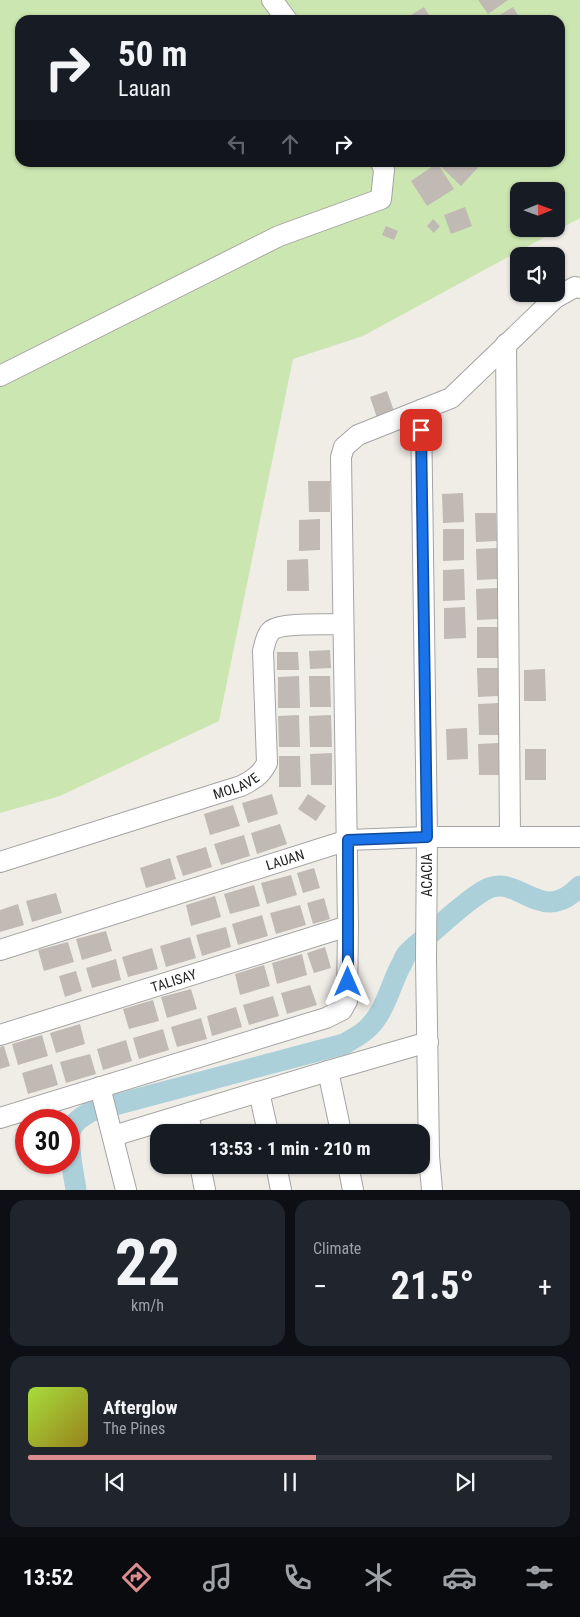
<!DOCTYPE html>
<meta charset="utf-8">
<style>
body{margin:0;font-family:"Roboto Condensed",sans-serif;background:#20242c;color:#f1f3f6;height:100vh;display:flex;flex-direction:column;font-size:19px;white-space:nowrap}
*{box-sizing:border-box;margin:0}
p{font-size:16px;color:#9ea1a6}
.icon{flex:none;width:28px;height:28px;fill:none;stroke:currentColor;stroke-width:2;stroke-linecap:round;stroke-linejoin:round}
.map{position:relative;height:1190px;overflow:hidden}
.drawer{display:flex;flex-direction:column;gap:10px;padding:10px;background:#0d0f14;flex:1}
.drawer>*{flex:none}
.hud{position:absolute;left:15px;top:15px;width:550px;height:152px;border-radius:15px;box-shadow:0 1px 4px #0004;background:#171b24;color:#f1f3f6;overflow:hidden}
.needle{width:32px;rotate:89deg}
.fabs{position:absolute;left:510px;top:182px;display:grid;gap:10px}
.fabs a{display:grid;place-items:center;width:55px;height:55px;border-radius:10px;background:#171b24;box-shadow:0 1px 4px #0004;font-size:25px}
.speed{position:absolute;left:15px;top:1109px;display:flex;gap:10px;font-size:25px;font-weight:700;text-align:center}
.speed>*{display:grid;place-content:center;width:65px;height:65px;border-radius:50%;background:#171b24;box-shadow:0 1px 4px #0004;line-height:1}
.speed .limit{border:8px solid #d22;background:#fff;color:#111}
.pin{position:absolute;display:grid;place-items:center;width:42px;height:42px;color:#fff;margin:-21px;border-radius:10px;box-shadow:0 2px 8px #0006}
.me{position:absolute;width:55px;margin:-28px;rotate:0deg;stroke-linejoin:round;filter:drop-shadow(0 0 4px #0008)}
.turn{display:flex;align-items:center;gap:18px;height:105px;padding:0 20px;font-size:22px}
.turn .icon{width:65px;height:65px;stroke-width:2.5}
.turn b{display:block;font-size:35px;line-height:42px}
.lanes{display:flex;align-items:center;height:48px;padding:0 20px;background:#0003;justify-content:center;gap:25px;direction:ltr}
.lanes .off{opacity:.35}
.big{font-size:38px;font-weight:700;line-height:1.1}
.drawer .card{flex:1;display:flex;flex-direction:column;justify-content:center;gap:8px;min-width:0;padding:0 18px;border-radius:15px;background:#20242c}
.drawer .dial{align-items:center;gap:0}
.dial b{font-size:65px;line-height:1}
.song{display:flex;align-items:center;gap:15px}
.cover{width:60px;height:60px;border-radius:8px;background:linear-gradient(135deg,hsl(80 70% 55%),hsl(50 70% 35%))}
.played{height:5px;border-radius:2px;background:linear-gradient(90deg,#dc8c8e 55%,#363941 55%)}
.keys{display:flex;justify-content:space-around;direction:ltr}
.heat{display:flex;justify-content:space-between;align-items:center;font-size:28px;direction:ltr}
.drawer .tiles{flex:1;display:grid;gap:10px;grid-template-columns:1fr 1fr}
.card:last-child{grid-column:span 2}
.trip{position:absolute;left:150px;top:1124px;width:280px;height:50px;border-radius:15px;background:#171b24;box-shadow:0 1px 4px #0004;font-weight:700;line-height:50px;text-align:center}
.menu{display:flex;height:80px;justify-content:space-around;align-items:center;background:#090b0e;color:#9ea1a6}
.menu .icon{width:35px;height:35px}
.menu .active{color:#dc8c8e}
.menu b{font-size:22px;color:#f1f3f6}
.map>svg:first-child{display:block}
.grass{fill:#cce6b1;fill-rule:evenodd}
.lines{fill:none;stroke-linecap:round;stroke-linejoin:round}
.canal{stroke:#abd0da;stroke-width:21}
.building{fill:#c0b9b4}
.minor-casing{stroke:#a4a4a4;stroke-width:22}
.minor{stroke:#fff;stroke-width:20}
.route-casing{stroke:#114b97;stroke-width:12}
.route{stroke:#1a73e8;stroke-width:9}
.labels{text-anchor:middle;stroke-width:5;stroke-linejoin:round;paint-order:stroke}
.street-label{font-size:14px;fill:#202020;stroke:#fff}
</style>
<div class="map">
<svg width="580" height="1190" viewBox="0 0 580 1190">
<rect width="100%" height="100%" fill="#f0ede7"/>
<path class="grass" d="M0,0H580V218L363,336L293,359L219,721L60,796L0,813ZM20,20H560V162H20ZM519,191H556V229H519Z"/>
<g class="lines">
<path class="canal" d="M76,1190C74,1175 65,1137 73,1126C77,1119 85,1115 92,1111L344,1044C352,1039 363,1034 369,1027C385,1011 390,987 400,967C403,963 404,957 407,954C414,946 423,940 430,934C447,919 464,903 483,891C517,869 540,929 580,886"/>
</g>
<path class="building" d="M478,0H508L488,14Z
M424,7L432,20H409L408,17Z
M513,7L521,20H492Z
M439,162H483L461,186L438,164L454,189L427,206L411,181Z
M465,207L472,226L451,234L444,215Z
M433,219L440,226L434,233L427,226Z
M386,226L398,231L394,240L382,235Z
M387,391L394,411L377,418L370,397Z
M308,481H330V512H309Z
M463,493L464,522L443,523L442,494Z
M475,513H496L497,541L476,542Z
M320,519V550L299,551V520Z
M443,529H464V560L443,561Z
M497,548L498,579L477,580L476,549Z
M308,559L309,591H287V560Z
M464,569L465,600L443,601V570Z
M497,588L498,619L477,620L476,589Z
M465,607L466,638L444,639V608Z
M477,627H498V658H477Z
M330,650L331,668L310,669L309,651Z
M277,652H298L299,670H277Z
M477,668H499V696L478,697Z
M545,669L546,701H524V670Z
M299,676L300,708H278V677Z
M309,676H330L331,707H310Z
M499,703L500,735H479L478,704Z
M299,715L300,747H279L278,716Z
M331,715L332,747H310L309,716Z
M467,728L468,759L447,760L446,729Z
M499,743L500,775H479L478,744Z
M525,749H546V780H525Z
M332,753V785H311L310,754Z
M279,756H300L301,787H279Z
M272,794L278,814L248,823L242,803Z
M308,794L326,806L316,821L298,809Z
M233,805L240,826L210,835L204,814Z
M280,824L287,844L257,854L251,833Z
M244,835L250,856L221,865L214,844Z
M206,847L212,867L183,876L176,856Z
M170,858L176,879L146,888L140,868Z
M314,868L320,888L303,893L297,873Z
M291,875L297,895L267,904L261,883Z
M254,885L260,906L230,914L224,894Z
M56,893L62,913L32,922L26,901Z
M215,896L221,917L191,926L186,905Z
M324,898L330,919L313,924L307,903Z
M18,904L24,925L0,932V910Z
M300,905L306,925L276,934L270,913Z
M262,915L268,936L238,945L232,924Z
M226,927L231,947L202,956L196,935Z
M106,931L112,951L82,960L76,939Z
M190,937L196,958L166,967L160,946Z
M68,942L74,962L44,971L38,950Z
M325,947L331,968L314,973L307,953Z
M152,948L158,969L128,977L122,957Z
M302,954L307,975L277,984L272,963Z
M116,959L121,980L92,988L86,968Z
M264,965L270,986L240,995L235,974Z
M76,971L82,991L65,997L59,976Z
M310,985L317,1005L287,1014L281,993Z
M191,989L197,1009L167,1018L161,997Z
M273,996L279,1016L249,1025L243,1005Z
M153,1000L159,1021L129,1029L123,1009Z
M236,1007L242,1027L212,1036L207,1016Z
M201,1018L207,1039L177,1047L171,1027Z
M80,1024L85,1044L56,1053L50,1033Z
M163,1029L169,1050L139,1059L133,1038Z
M42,1035L48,1056L18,1065L12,1044Z
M126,1040L132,1061L103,1070L97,1049Z
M4,1046L10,1066L0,1069V1047Z
M90,1054L96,1074L66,1083L60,1062Z
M52,1064L58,1085L28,1094L22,1073Z"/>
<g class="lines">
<g class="minor-casing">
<g id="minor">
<path d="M272,0L287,20"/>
<path d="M506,344L510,837"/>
<path d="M0,376L279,236L381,199L384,170L381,162"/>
<path d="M421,410L427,837L426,959L429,1156L432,1190"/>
<path id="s1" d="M0,862L241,786C253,780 261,775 267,763L263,651C265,644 266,635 272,630C283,622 328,625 342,624"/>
<path id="s2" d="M0,950L348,840L427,837H580"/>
<path id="s3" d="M0,1035L348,926"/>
<path d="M328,1071L341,1132"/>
<path d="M100,1087L126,1190"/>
<path d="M259,1092L268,1132"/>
<path d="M188,1114L192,1132"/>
<path d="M0,1118L326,1018L342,1010L347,1001L348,926L341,457L344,447L358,435L451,398L555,298L575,287L580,288"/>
<path d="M113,1136L328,1071L428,1042"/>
<path d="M200,1165L205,1190"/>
<path d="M276,1165L281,1190"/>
<path d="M348,1165L353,1190"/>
</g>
</g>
<use href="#minor" class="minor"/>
</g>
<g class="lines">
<g class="route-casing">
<path id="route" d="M348,982V840L427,837L421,430"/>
</g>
<use href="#route" class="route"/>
</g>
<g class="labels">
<g class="street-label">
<text dy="5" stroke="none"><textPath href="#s1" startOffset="248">MOLAVE</textPath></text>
<text dy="5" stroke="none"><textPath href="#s2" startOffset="299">LAUAN</textPath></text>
<text transform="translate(427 875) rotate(-90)" y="5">ACACIA</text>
<text dy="5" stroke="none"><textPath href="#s3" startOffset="182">TALISAY</textPath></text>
</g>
</g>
</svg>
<div class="fabs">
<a><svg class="needle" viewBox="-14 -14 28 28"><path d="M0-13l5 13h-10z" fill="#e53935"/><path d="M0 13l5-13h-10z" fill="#9ea1a6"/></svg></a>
<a><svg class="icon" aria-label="sound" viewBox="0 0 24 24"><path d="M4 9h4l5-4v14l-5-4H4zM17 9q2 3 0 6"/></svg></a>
</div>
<div class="speed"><div class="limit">30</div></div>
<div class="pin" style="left:421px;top:430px;background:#d93025"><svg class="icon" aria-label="arrive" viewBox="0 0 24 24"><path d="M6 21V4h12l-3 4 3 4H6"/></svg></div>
<svg class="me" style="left:348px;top:982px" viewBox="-20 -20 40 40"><path d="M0-17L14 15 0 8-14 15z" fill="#1a73e8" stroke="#fff" stroke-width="4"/></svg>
<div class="trip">13:53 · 1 min · 210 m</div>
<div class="hud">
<div class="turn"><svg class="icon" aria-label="right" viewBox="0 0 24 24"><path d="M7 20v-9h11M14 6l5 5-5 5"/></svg><div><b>50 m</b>Lauan</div></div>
<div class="lanes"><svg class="icon off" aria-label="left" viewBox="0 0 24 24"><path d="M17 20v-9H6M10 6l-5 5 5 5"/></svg><svg class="icon off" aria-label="ahead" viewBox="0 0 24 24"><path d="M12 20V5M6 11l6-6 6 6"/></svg><svg class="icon" aria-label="right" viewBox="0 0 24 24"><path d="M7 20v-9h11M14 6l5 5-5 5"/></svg></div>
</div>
</div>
<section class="drawer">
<div class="tiles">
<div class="card dial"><b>22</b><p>km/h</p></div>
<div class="card"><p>Climate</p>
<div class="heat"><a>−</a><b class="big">21.5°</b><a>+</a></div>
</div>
<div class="card">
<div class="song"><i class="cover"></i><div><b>Afterglow</b><p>The Pines</p></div></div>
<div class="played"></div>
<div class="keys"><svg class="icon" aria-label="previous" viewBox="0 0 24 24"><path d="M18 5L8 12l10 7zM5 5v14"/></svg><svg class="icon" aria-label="pause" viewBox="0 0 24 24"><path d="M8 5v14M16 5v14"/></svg><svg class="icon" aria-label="next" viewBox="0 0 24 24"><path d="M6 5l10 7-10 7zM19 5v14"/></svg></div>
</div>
</div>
</section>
<nav class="menu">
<b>13:52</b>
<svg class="icon active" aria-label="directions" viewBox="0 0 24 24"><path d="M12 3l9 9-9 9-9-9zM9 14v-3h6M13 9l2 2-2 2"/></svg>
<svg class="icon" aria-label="music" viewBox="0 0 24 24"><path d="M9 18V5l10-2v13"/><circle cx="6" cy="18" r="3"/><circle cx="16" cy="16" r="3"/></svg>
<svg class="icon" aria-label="phone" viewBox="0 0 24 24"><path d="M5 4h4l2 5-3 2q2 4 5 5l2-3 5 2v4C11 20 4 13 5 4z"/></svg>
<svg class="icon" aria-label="climate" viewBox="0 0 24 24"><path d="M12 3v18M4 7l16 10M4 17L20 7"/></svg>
<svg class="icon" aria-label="car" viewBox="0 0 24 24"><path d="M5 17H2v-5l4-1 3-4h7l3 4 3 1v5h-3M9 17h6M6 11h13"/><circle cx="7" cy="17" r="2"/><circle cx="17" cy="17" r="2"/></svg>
<svg class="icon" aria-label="filters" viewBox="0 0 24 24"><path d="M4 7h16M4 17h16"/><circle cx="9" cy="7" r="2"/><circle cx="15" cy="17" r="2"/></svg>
</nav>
